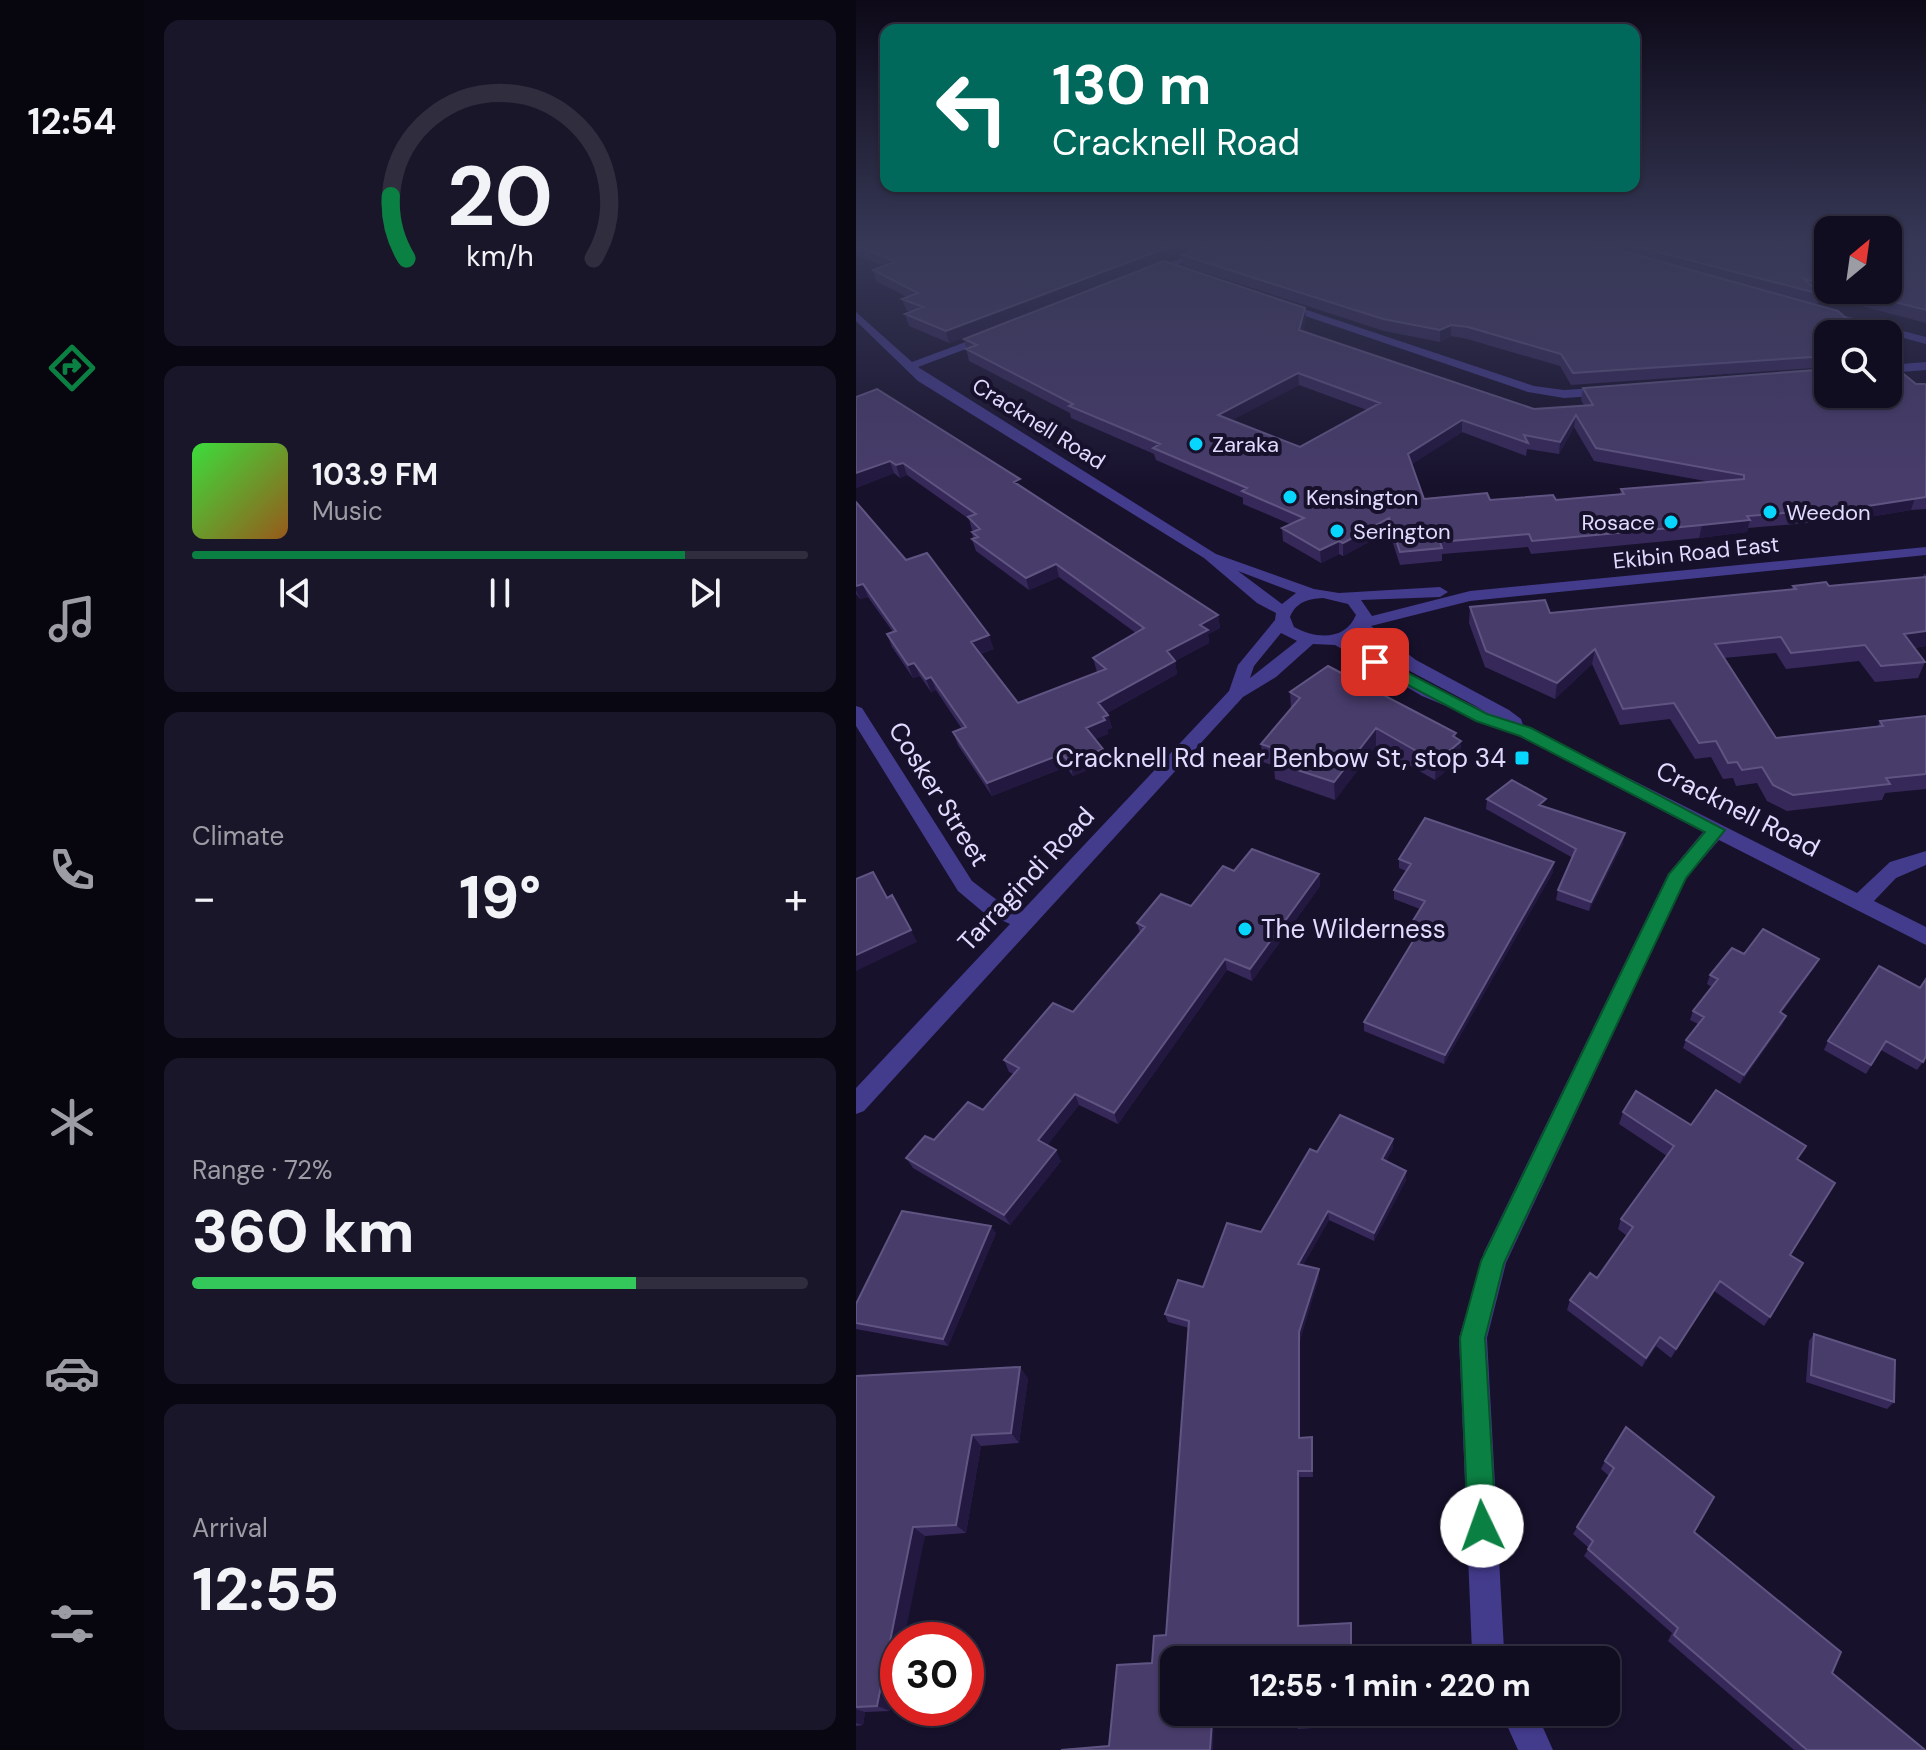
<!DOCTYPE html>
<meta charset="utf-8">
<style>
body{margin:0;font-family:"DM Sans",sans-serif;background:#1a162a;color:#f1f3f6;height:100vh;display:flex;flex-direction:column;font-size:30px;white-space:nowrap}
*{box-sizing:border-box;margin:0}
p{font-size:26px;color:#9c9ca5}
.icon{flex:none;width:44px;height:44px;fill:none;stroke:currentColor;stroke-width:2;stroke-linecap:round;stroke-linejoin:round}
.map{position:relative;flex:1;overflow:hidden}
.panel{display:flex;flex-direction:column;gap:20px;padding:20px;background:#090712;width:712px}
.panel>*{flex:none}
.guide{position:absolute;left:24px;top:24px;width:760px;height:168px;border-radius:16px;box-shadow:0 2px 6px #0004,0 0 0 2px #302d3f;background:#00695c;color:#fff;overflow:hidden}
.needle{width:52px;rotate:29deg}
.fabs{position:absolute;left:958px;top:216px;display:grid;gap:16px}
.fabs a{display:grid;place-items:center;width:88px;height:88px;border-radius:16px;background:#110d21;box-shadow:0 2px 6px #0004,0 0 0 2px #302d3f;font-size:40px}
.speed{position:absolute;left:24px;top:1622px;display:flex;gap:16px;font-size:40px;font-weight:700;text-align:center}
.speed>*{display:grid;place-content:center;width:104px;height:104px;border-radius:50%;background:#110d21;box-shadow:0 2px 6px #0004,0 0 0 2px #302d3f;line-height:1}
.speed .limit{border:12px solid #d22;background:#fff;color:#111}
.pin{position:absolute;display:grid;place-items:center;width:68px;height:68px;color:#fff;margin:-34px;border-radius:16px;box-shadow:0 4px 12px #0006}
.me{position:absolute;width:88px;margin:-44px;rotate:357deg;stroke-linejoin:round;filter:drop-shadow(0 0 6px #0008)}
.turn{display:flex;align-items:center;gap:28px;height:168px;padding:0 40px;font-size:36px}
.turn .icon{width:104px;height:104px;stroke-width:2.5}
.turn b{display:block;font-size:56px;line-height:68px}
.big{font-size:60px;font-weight:800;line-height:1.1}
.panel .tile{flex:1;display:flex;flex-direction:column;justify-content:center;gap:12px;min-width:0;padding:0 28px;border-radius:16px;background:#1a162a}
.panel .dial{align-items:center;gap:0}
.dial svg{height:208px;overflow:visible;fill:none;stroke:#302d3f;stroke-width:7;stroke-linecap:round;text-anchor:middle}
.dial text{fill:#f1f3f6;stroke:none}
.song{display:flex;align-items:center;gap:24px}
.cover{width:96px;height:96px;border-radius:12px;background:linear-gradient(135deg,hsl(120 70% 55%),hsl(30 70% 35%))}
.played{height:8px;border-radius:4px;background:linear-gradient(90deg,#0b8043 80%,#302d3f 80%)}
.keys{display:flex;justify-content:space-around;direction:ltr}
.heat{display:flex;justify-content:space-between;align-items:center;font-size:44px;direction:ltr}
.charge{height:12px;border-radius:6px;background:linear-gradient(90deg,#34c759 72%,#302d3f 0)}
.trip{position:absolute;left:304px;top:1646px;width:460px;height:80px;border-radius:16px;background:#110d21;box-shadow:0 2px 6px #0004,0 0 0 2px #302d3f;font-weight:800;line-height:80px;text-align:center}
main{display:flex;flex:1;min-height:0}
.menu{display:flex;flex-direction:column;width:144px;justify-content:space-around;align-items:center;background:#07050d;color:#9c9ca5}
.menu .icon{width:56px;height:56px}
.menu .on{color:#0b8043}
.menu b{font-size:36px;color:#f1f3f6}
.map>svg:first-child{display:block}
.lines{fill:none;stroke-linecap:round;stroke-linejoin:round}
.minor{fill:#433b8b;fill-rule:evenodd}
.wall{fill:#362959;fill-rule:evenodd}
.shaded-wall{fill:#221840}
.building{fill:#483c6b;stroke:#605582;stroke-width:2;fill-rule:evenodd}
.route{fill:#0b8043;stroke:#07532c;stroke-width:2}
.poi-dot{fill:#07d7ff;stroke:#17112c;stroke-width:3}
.labels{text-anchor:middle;stroke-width:8;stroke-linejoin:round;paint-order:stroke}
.far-street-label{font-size:22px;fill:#e1dbff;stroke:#17112c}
.far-poi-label{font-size:22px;fill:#e1dbff;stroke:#17112c;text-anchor:start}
.poi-label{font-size:26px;fill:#e1dbff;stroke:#17112c;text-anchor:end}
.street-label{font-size:26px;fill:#e1dbff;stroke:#17112c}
</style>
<main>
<nav class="menu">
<b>12:54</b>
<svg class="icon on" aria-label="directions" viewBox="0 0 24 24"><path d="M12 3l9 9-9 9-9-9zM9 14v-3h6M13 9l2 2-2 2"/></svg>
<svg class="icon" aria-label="music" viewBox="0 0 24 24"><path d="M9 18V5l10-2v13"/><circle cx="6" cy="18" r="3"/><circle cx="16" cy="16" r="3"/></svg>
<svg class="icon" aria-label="phone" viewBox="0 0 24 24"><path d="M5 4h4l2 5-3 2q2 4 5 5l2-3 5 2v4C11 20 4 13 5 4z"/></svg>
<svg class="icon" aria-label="climate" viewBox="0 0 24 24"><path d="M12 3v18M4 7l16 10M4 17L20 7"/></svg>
<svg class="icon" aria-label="car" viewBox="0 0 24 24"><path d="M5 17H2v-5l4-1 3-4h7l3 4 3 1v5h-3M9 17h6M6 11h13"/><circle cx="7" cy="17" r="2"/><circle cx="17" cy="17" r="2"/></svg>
<svg class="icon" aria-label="filters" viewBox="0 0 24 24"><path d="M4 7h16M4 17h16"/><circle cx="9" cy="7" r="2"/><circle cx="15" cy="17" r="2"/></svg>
</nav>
<section class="panel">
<div class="tile dial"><svg viewBox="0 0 100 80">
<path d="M14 69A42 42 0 1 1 86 69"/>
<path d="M14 69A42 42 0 0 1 8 45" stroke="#0b8043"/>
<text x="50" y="56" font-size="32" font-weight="700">20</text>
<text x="50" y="72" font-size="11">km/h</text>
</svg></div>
<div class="tile">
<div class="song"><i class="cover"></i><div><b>103.9 FM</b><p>Music</p></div></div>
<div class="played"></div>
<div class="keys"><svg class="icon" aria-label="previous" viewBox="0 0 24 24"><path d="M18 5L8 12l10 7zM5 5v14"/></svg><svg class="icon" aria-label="pause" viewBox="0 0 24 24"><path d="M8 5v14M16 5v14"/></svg><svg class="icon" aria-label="next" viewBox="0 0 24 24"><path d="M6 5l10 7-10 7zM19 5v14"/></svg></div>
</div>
<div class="tile"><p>Climate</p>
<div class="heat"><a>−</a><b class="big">19°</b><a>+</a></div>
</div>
<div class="tile"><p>Range · 72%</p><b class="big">360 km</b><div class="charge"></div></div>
<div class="tile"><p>Arrival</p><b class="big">12:55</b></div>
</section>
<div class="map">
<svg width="1070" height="1750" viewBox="0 0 1070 1750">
<rect width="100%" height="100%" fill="#17112c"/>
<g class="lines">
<path class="minor" d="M363,242H375L295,276L286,274Z
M427,302L678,386L708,390L753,387L759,391L753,395L708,398L672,392L423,307V303Z
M967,310L1070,337V344L963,315V311Z
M0,312L56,362L131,334H139V338L62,367L360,554L458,589L483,593L584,587L592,592L584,597L505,600L516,616L614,591L1070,547V555L614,601L515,626L560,660L653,710L665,719L667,725L1001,893L1034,862L1070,851V865L1040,878L1018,901L1070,927V945L863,840L830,878L650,1263L631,1338L648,1650L652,1660H619L616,1652L603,1338L628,1252L812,874L847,832L663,736L566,696L479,645L457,644L420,677L387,697L8,1111L0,1114V1088L154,924L127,912L102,891L0,726V706L6,708L116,881L141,900L166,911L373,691L382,665L419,620L420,613L401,603L348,558L62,381L0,321ZM382,571L440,593L426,604ZM467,598L492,604L500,615C489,641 460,639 438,627L434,617C440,602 452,599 467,598ZM425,633L441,641L394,678L398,666ZM505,634L548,668L629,711L555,676L494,640Z
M1070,362V370L1032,373V365Z
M645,1712H680L697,1750H662Z"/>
</g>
<path class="wall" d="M0,242H355L93,343L53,326L49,314L55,312L50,310L46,299L51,297L20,281L17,270L28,266L0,255Z
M358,242H972V290H1032L1070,242V323L964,295L961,305L972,334V367L715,385L704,366L611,339L595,336L584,342L528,331L328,266L326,255Z
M450,319L447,331L678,409L728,405L725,400L727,388L972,369L1034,363L1060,384H1070V509L1055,510L1001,519L892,528L891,532L843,538L675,554L672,547L586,554V561L544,565L533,531L487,556L483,554L465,563L427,541L426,528L434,524L387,504V498L300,460L298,454L215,418L214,413L113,361L108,339ZM443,385L511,410L444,447L376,420ZM718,427L738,461L855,482L765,489L764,494L700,500L568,499L556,464L606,432L670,456L671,449L703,454Z
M0,397L166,487L362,615L364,628L352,634L353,643L319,661L321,674L251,713L252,715L256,728L251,730L252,734L239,739L251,762L217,776L210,767L136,796L102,745L97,732L106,729L80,690L75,692L64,676L57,678L36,647L31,634L37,632L12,597L4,599L0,594V502L50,560L138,649L124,654L162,703L241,672L237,658L280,633L203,577L173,590L120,551L116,539L117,538L116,532L118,531L116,530L113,519L51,475L44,478L38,473L0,488Z
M1068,574H1070V646L1058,648L1069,662L1062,678L1019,682L1003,661L930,669L920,653L868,658L920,738L1022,726L1024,721L1070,716V789L1029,793L1026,800L931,811L911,801L901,783L880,786L877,778L867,779L855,757L839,759L814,719L764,725L736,664L699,699L629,667L613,623L614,607L694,613L936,589L937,586H973L1066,578Z
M434,692L600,738L605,741L604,759L579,780L520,746L479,800L419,779L418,766L407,762L405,744L435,708Z
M631,799L689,807L767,843L733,911L700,900L702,890L717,858L630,809Z
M543,859L697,872L588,1064L508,1031V1022L560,935L555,933V924L564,909L538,899V890L550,871L543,868Z
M378,871L463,874L464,886L396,981L371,970L262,1124L223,1105L191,1145L205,1161L154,1225L57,1168L50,1158L127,1110L158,1074L153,1072L148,1060L217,1012L284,933L281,923L335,906Z
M888,954L963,959L958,968L925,1013L930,1016L926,1025L884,1084L827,1048L830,1040L842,1024L834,1020L837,1011L856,987L851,984L854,975Z
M1023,966L1067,1062L1061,1070L1025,1050L1010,1074L968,1050L972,1041Z
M767,1112L835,1125L941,1160L934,1255L914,1317L908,1326L858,1291L815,1358L800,1346L786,1367L711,1310L714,1300L741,1278L771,1236L762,1229L765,1219L811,1156L763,1124Z
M537,1139V1148L530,1161L550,1171V1180L518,1241L473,1220L447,1265L463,1277L444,1340V1438L456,1437L457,1477H444V1626L318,1660L535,1712V1723L442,1729L440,1726V1718L358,1724L253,1746L310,1635L333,1328L312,1322L309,1314L347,1287L405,1232L461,1152Z
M140,1233L92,1346L0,1329V1304Z
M958,1334L1038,1402L1031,1409L950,1382L953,1341Z
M0,1376L172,1378L163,1443L125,1446L110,1533L69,1536L42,1640V1670L34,1711L9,1712L7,1725L0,1726Z
M749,1461L838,1532L976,1673L1069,1750H938L812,1641L816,1633L728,1556L733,1548L717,1534L753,1476L745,1469Z"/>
<path class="shaded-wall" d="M326,242H355L93,343L90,331Z
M449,308L450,319L444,342L443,330Z
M595,325V336L584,342V330Z
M442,373L443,385L363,427L362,415Z
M720,415L718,427L703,454L704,442Z
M606,420V432L552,467V454Z
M34,461L38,473L0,488V473Z
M47,463L51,475L44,478L40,465Z
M1059,498L1055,510L1001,519L1005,507Z
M533,518V531L487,556V543Z
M894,520L891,532L843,538L846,525Z
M483,541V554L465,563L464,550Z
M200,564L203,577L173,590L170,578Z
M7,584L12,597L4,599L0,590V586Z
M362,615L364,628L352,634L353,643L319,661L321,674L245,716L242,703L311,651L344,625Z
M1070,631V646L1041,650L1048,634Z
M133,635L138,649L119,655L115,642Z
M739,649L736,664L699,699L701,683Z
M58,663L64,676L57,678L52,665Z
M75,677L80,690L75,692L70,679Z
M252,715L256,728L251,730L252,734L234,741L230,728Z
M520,728V746L479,800L478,782Z
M600,733L599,746L605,741L604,759L579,780L580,762L597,736Z
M247,749L251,762L217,776L214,763Z
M206,754L210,767L136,796L131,783Z
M769,833L767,843L733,911L735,902Z
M698,862L697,872L588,1064L589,1055Z
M463,874L464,886L396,981L394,969Z
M55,930L61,942L0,971V955Z
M369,959L371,970L262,1124L258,1113Z
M963,959L958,968L920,1021L924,1012Z
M930,1016L926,1025L884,1084L888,1075Z
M219,1094L223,1105L187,1151L182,1140Z
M537,1139V1148L526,1168V1159Z
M200,1150L205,1161L154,1225L148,1215Z
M550,1171V1180L518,1241V1233Z
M472,1211L473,1220L443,1272L442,1264Z
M135,1226L140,1233L92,1346L87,1339Z
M463,1269V1277L444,1340V1444L443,1438V1332Z
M864,1281L858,1291L815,1358L820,1349Z
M804,1337L800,1346L786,1367L790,1358Z
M164,1367L172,1378L163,1443L155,1433Z
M116,1435L125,1446L110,1533L100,1525Z
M442,1471L444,1477V1630L442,1626Z
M57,1527L69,1536L48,1640H42V1670L34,1711L21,1706Z
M0,1709L9,1712L7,1725L0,1723Z
M356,1721L358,1724L357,1750H354Z"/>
<path class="building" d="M0,242H326L90,331L49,314L67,307L46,299L62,293L17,270L40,262L0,245Z
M358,242H734L982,311L1007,334H972V356L717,373L705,354L612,327L595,325L584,330L527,319L326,255Z
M764,242H972V285L948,279L964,294Z
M1032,242H1070V310L992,290H1032Z
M308,261L449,308L443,330L678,409L737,405L727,388L972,369V394H1032V357L1034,363L1060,384H1070V497L1005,507L891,516L894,520L846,525L676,541L673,534L584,542L586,548L544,552L533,518L487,543L483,541L464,550L426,528L448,518L386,491L391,488L297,448L304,444L213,406L217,404L110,349L121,345L108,339ZM442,373L524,403L444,447L362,415ZM720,415L740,448L888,475V479L765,489L768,494L700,500L697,495L634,500L631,493L568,499L552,454L606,420L672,443L668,435L704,442Z
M21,389L164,479L158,482L362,615L344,625L352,630L311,651L319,661L242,703L252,715L247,717L249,720L230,728L247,749L214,763L206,754L131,783L97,732L110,727L75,677L70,679L58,663L52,665L31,634L40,631L7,584L0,586V502L50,560L71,553L133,635L115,642L162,703L250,669L237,658L288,628L200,564L170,578L116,539L122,537L116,532L124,529L112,517L120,514L47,463L40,465L34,461L0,473V397Z
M1070,577V631L1048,634L1069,662L1025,666L1009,645L935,653L925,637L859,644L920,738L1027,726L1024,721L1070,716V774L1030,778L1034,784L937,795L917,785L906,767L886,770L881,762L872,763L860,741L843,743L818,703L767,709L739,649L701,683L630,651L614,607L689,600L694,613L940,589L937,586L970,582L973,586Z
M472,666L600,733L597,736L605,741L580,762L520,728L478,782L417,762L426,751L405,744L444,698L434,692Z
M656,780L690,799L683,805L769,833L735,902L702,890L720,849L631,799Z
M569,818L698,862L589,1055L508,1022L565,928L555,924L569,901L538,890L555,864L543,859Z
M396,849L463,874L394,969L369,959L258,1113L219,1094L182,1140L200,1150L148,1215L50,1158L69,1136L78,1140L112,1102L127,1110L163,1068L148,1060L197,1003L217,1012L289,927L281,923L305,894L335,906L367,866L378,871Z
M17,872L31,898L36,895L55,930L0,955V879Z
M907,929L963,959L924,1012L930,1016L888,1075L830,1040L848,1017L837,1011L862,979L854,975L876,948L888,954Z
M1023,966L1064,988L1070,979V1056L1067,1062L1030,1041L1015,1065L972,1041Z
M860,1090L950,1146L941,1159L979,1183L934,1255L947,1263L914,1317L864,1281L820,1349L804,1337L790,1358L714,1300L734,1273L741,1278L777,1227L765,1219L818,1146L767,1112L780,1091L835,1125Z
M484,1115L537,1139L526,1159L550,1171L518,1233L472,1211L442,1264L463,1269L443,1332V1438L456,1437V1471H442V1626L495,1623V1660H318V1712H535V1720L440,1726V1716L356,1721L354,1750H205L253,1746L261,1665L296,1663L298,1636L310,1635L333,1321L309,1314L322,1280L347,1287L371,1223L405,1232L454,1149L461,1152Z
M46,1211L135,1226L87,1339L0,1323V1304Z
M958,1334L1039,1360L1038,1402L955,1375Z
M164,1367L155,1433L116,1435L100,1525L57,1527L21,1706L0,1707V1376Z
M770,1427L858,1497L838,1532L985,1652L976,1673L1069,1750H951L818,1635L822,1628L732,1549L737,1541L721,1527L758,1468L749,1461Z"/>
<linearGradient id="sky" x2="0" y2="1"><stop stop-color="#0d0918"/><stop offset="0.5" stop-color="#363856"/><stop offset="1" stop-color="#363856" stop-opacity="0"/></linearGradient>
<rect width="1070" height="487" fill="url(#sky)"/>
<path class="route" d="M514,659H525L631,714L675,728L869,830L830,878L648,1263L629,1338L640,1526L636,1536L626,1540L616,1536L612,1526L604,1338L625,1261L813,874L849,832L664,736L620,721L514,665Z"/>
<g class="poi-dot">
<circle cx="340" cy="444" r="8"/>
<circle cx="434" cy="497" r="8"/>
<circle cx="914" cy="512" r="8"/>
<circle cx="815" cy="522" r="8"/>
<circle cx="481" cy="531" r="8"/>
<rect x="658" y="750" width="16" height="16" rx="4"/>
<circle cx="389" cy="929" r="8"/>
</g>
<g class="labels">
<g class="far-street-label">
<text transform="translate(183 423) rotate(32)" y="8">Cracknell Road</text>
<text transform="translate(840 552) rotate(-6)" y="8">Ekibin Road East</text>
</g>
<g class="far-poi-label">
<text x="356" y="452">Zaraka</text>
<text x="450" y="505">Kensington</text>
<text x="930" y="520">Weedon</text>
<text x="799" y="530" text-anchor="end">Rosace</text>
<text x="497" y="539">Serington</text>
</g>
<g class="poi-label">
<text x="650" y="767">Cracknell Rd near Benbow St, stop 34</text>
<text x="405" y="938" text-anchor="start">The Wilderness</text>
</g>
<g class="street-label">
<text transform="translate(83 794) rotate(58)" y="9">Cosker Street</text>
<text transform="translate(882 809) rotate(27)" y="9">Cracknell Road</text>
<text transform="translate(170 879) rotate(-47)" y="9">Tarragindi Road</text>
</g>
</g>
</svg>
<div class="fabs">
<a><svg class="needle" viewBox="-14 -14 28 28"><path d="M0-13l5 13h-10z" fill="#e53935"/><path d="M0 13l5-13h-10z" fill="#9c9ca5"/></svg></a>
<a><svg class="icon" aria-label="search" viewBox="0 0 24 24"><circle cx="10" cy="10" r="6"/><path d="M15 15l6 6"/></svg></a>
</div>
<div class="speed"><div class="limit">30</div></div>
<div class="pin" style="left:519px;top:662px;background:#d93025"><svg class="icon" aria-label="arrive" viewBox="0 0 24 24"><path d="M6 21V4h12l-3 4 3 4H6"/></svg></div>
<svg class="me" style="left:626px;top:1526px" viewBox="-20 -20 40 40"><circle r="19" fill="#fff"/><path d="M0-13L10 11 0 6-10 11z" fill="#0b8043"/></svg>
<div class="trip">12:55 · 1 min · 220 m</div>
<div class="guide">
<div class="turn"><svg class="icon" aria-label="left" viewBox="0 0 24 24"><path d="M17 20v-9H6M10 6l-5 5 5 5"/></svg><div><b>130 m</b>Cracknell Road</div></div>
</div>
</div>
</main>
